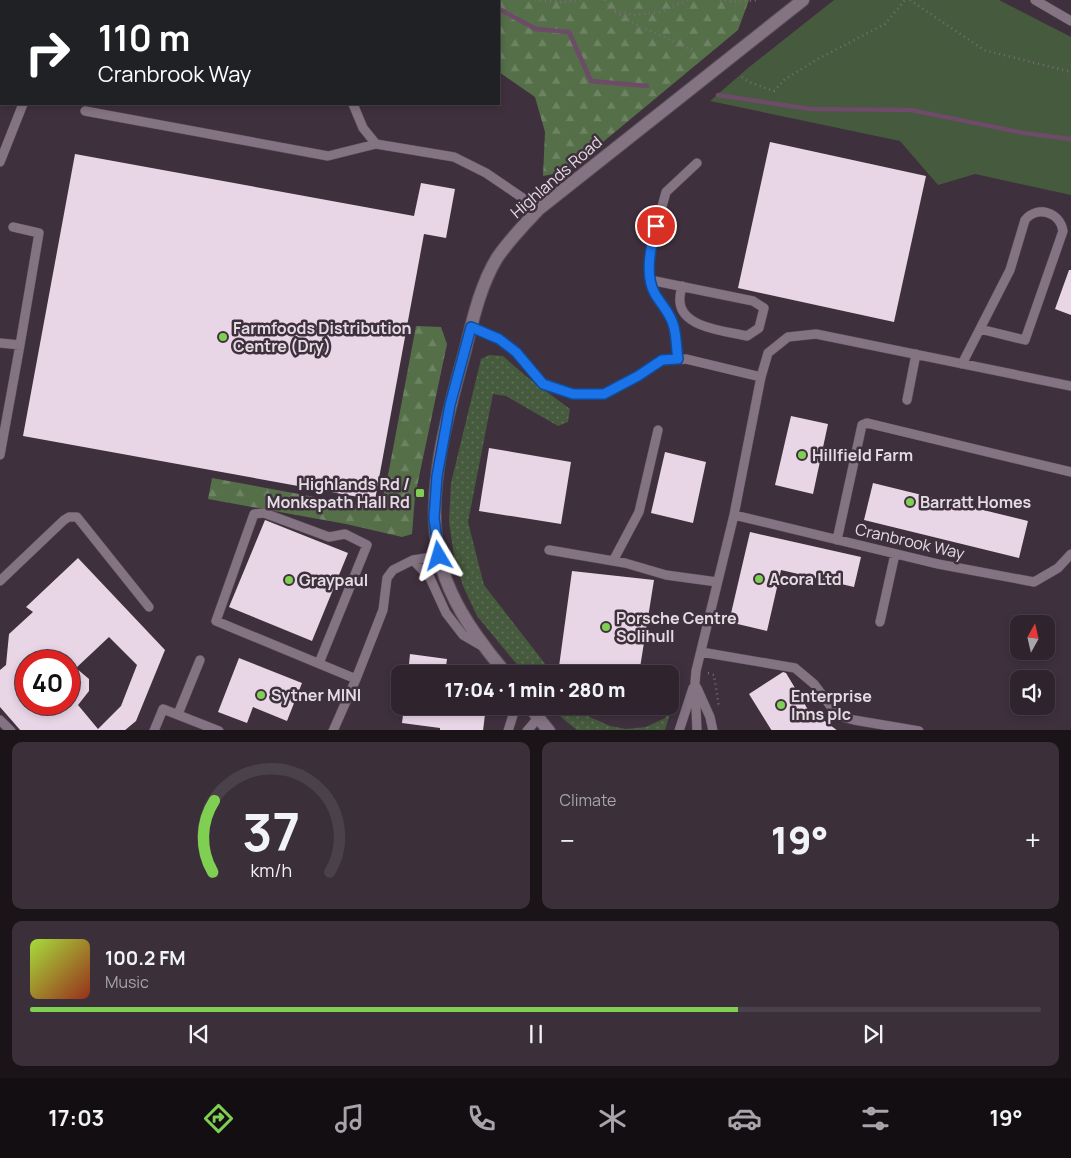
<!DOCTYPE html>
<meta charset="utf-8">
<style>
body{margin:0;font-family:Manrope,sans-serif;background:#3b303a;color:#f1f3f6;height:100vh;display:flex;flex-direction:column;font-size:19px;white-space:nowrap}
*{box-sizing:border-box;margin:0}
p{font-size:16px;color:#a7a4aa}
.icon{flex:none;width:28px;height:28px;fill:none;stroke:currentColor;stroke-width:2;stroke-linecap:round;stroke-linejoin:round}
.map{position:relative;height:730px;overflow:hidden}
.panel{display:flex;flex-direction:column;gap:12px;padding:12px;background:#1a1419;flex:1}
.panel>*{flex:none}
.banner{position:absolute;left:0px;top:0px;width:500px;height:105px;box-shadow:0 2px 8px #0003,0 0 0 1px #4a414a;background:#202124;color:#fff;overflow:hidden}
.needle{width:32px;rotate:8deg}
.tools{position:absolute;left:1010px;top:615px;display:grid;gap:10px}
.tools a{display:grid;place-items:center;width:45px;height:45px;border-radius:10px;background:#2f242e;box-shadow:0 2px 8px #0003,0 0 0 1px #4a414a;font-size:25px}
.speed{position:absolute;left:15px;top:650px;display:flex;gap:10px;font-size:25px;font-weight:700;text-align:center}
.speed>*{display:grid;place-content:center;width:65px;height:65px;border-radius:50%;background:#2f242e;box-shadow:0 2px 8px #0003,0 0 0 1px #4a414a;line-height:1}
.speed .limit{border:8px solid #d22;background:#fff;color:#111}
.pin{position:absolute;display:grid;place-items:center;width:42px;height:42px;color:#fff;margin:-21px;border:2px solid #fff;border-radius:50%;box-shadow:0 1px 5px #0007}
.me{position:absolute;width:55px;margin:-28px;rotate:353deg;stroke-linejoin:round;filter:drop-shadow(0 0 4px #0008)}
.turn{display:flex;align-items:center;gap:18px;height:105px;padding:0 15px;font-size:22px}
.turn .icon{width:65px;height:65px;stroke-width:2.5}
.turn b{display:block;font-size:35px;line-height:42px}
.big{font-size:38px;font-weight:800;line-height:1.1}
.panel .tile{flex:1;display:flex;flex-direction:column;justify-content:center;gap:8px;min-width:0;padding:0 18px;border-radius:10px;background:#3b303a}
.panel .dial{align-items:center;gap:0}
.dial svg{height:130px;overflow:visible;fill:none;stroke:#4a414a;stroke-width:7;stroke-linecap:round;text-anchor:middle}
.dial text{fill:#f1f3f6;stroke:none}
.song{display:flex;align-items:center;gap:15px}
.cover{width:60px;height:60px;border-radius:8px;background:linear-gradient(135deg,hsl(80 70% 55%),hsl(10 70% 35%))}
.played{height:5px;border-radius:2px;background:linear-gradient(90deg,#7fd052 70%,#4a414a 70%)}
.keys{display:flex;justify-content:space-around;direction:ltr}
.heat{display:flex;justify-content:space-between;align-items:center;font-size:28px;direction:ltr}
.panel .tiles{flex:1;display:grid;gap:12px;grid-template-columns:1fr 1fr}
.tile:last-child{grid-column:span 2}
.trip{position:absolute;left:391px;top:665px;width:288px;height:50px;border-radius:10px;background:#2f242e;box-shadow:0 2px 8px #0003,0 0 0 1px #4a414a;font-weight:800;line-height:50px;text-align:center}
.tab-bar{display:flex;height:80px;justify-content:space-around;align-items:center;background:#130e12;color:#a7a4aa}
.tab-bar .icon{width:35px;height:35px}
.tab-bar .selected{color:#7fd052}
.tab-bar b{font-size:22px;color:#f1f3f6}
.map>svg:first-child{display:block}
.grass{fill:url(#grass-dots)}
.forest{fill:url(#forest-firs)}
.park{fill:#465a3d}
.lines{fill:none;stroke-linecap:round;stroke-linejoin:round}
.stream{stroke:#6d4b69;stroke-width:4.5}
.building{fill:#e8d5e6;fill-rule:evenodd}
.lane-casing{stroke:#5b4f59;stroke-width:10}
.secondary-casing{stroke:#5b4f59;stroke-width:14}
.path{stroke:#796d78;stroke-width:2.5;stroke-dasharray:1 4;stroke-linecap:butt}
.lane{stroke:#847382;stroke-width:9}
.secondary{stroke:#847382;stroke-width:12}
.route-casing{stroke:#114b97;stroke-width:12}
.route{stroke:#1a73e8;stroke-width:9}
.poi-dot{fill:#7fd052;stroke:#3f303d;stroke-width:2}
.labels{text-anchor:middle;stroke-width:5;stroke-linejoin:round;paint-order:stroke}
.street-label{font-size:16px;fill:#e4dbe3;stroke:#3f303d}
.poi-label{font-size:16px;font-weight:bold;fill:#e4dbe3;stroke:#3f303d;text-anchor:start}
</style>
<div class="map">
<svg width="1071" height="731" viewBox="0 0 1071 731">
<defs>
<pattern id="grass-dots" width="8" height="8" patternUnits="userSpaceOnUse" patternTransform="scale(1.25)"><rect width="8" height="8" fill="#465a3d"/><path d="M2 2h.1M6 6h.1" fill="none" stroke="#617159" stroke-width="1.8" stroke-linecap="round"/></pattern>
<pattern id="forest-firs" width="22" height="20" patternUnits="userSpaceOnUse" patternTransform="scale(1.25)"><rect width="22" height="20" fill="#556f49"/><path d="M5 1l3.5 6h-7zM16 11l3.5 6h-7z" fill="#6d8363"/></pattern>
</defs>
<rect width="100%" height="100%" fill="#3f303d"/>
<path class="grass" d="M489,355L503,356L527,377L570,409L568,422L558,426L506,396L493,394L468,522L484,585L553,674H525L477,616L463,586L454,556L449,521L451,483L481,359Z
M551,706H575L590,717L610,726L626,729L646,727L665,718L672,707L665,730H577L562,718Z"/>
<path class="forest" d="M289,0H749L738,30L568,171L543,176L545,132L535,97L499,72V1Z
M416,326L441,327L447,344L415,496L412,534L402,537L346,524L208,499L212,478L380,509L389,470Z"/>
<path class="park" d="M834,0H999L1071,37V195L975,174L938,185L900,141L710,101L748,68Z"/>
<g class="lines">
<path class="stream" d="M437,0L443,1
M499,9L536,29L569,32L591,81L647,86
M718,95L810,109L911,110L1024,133L1071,139"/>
</g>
<path class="building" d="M770,142L926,176L894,322L738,288Z
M75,154L414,216L421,183L455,189L446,238L424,234L375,500L23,436Z
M1069,270H1071V315L1055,309Z
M791,416L828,424L813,494L775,485Z
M489,448L571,462L561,524L479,511Z
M665,452L706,462L693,523L651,513Z
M873,483L1028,521L1019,558L864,520Z
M265,520L348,553L312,641L229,607Z
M750,532L861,557L854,587L781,570L767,631L729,622Z
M78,558L165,650L136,721L124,731H21L0,707V670L6,665L9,634L33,612L26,607ZM109,637L137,665L121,706L98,729L78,705L89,691V679L76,668ZM26,661H69V704H26Z
M572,571L654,580L639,674H558Z
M410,654L447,659L445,674H408Z
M239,658L302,683L287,721L253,707L247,723L218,712Z
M783,672L786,673L813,718L818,716L838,731H772L749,694Z
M404,706H486L483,731H440V728L402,723Z"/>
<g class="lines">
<g class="lane-casing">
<path id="lane" d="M1035,0L1071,21
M120,1L126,0
M353,104L363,128L376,144
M85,111L328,156L376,144L454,157L486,173L539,209
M0,162L23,104
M13,227L39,233L20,345
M650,280L753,301L764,308L759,328L747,336C726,331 682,328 680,302C679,297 681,291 682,286
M471,327L499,339L516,352L543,383L573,394H604L638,376L662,360L686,359L761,377L768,353L788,337L816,334L1071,386
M0,343L20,345L0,455
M678,359L673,325L666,309L654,293L650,280L649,264L652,243L666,192L697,163
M962,364L1010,270L1025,220C1037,205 1060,212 1063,231L1025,340L980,329
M907,400L916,354
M734,515L761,377
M837,540L862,425L867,423L1071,472
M549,550L625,563L666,575L717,582
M413,560L430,578L446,613L463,635L482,646
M613,561L639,512L658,430
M0,581L64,520L69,517H77L149,607
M880,622L895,554
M701,652L795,668L814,684L832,708L842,717L854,720L919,731
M319,663L367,545L345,534L329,537L264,513L254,514L216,621L356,679
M697,688L710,717L713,731
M178,714L200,660
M0,720L11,731
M154,731L163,709L219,731
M333,731L356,679L383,610L387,578L393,570L413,560L439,556
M508,731L515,709L514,706
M527,731L538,718
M679,731L693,688
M697,731L695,683L696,671L734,515L938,564L1034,582L1058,568L1071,554"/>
</g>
<g class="secondary-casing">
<path id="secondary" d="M506,674C499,664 491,656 485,647C465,621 446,589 439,556C425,493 448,412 465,351C473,319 480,286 497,258C509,240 524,225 539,209L803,0
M529,706L549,731"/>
</g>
<path class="path" d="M535,0L560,2L583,0
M605,0L612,10L635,15L661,12L688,0
M720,0L737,2L757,0
M910,0L984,50L1071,72
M8,1L11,0
M0,6L1,5
M615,12L635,24L692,50
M742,77L749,82L774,91L784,80L816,60L885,24L905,0
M708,673L714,675L719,707"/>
<use href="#lane" class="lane"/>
<use href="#secondary" class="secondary"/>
</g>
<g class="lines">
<g class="route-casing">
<path id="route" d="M439,556L434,518L437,476L450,405L471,327L499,339L516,352L543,384L573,394H604L638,376L662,360L678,359C676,348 677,335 673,324C670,313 661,304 655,294C644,275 651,246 656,226"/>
</g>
<use href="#route" class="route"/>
</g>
<g class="poi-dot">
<circle cx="223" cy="337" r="5"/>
<circle cx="802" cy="455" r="5"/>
<rect x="415" y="488" width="10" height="10" rx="2.5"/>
<circle cx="910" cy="502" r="5"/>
<circle cx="759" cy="579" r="5"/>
<circle cx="289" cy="580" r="5"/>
<circle cx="606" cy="627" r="5"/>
<circle cx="261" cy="695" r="5"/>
<circle cx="781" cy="705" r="5"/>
</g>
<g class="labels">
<g class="street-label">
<text transform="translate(556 177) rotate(-41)" y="6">Highlands Road</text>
<text transform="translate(910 541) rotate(13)" y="6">Cranbrook Way</text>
</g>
<g class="poi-label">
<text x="233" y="334">Farmfoods Distribution<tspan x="233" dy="18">Centre (Dry)</tspan></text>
<text x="812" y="461">Hillfield Farm</text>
<text x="410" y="490" text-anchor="end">Highlands Rd /<tspan x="410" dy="18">Monkspath Hall Rd</tspan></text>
<text x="920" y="508">Barratt Homes</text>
<text x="769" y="585">Acora Ltd</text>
<text x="299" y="586">Graypaul</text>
<text x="616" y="624">Porsche Centre<tspan x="616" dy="18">Solihull</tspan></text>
<text x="271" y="701">Sytner MINI</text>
<text x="791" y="702">Enterprise<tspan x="791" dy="18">Inns plc</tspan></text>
</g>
</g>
</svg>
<div class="tools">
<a><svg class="needle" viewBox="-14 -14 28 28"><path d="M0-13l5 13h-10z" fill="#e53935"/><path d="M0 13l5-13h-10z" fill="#a7a4aa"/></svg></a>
<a><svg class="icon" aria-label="sound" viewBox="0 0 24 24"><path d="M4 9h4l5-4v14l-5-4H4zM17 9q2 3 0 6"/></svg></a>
</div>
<div class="speed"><div class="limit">40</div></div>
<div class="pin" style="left:656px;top:226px;background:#d93025"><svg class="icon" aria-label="arrive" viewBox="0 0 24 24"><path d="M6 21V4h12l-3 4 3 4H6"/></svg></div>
<svg class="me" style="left:439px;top:556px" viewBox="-20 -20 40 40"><path d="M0-17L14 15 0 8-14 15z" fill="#1a73e8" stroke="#fff" stroke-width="4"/></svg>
<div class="trip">17:04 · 1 min · 280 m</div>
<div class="banner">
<div class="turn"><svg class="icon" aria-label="right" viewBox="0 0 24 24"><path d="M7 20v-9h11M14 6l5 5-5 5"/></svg><div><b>110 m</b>Cranbrook Way</div></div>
</div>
</div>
<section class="panel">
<div class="tiles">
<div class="tile dial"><svg viewBox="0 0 100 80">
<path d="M14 69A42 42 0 1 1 86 69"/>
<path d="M14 69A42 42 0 0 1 15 25" stroke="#7fd052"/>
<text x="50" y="56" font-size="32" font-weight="700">37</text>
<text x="50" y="72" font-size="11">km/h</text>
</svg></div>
<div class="tile"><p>Climate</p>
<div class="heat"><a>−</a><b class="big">19°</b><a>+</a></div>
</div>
<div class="tile">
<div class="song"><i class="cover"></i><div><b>100.2 FM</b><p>Music</p></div></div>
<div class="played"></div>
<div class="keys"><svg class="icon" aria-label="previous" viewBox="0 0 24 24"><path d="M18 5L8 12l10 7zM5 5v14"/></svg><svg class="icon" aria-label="pause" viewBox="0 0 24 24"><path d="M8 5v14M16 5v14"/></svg><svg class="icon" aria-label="next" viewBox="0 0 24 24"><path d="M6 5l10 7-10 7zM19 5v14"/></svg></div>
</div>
</div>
</section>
<nav class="tab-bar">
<b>17:03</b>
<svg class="icon selected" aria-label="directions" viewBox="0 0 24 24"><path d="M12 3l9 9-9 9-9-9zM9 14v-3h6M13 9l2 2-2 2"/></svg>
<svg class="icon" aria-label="music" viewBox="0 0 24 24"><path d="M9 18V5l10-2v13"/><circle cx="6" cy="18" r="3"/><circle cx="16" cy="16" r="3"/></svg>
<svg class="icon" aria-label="phone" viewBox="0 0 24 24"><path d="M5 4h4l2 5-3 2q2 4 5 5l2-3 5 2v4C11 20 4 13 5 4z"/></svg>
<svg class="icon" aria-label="climate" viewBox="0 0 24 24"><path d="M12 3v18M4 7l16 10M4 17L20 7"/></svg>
<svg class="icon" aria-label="car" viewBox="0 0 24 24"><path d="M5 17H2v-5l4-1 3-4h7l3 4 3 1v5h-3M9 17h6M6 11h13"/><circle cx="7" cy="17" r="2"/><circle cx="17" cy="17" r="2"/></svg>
<svg class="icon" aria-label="filters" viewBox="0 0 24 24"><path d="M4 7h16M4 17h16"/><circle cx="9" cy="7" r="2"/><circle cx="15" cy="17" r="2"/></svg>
<b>19°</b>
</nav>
